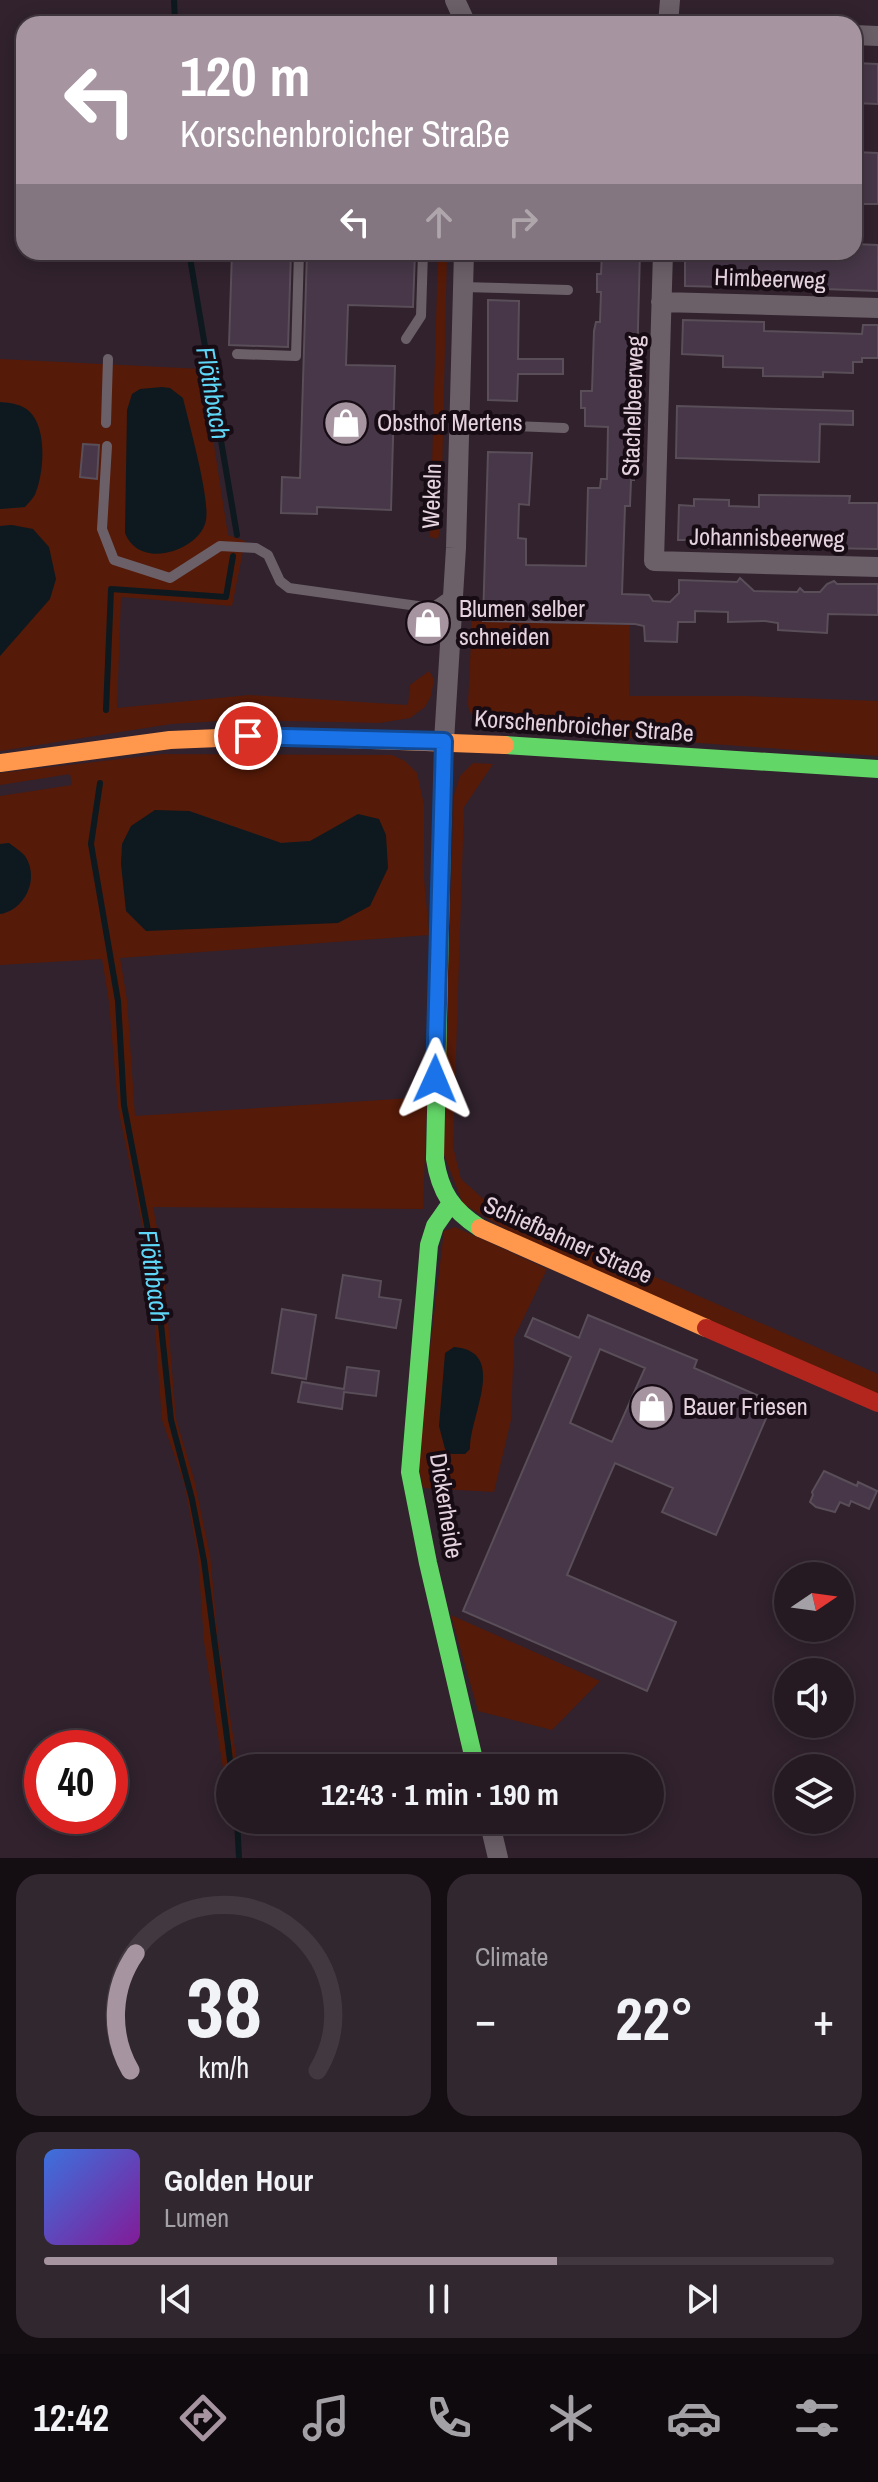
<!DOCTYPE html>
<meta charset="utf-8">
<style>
body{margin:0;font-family:"Archivo Narrow",sans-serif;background:#31272f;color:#f1f3f6;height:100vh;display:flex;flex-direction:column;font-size:30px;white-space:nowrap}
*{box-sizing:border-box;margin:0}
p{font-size:26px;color:#a3a1a5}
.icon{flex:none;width:44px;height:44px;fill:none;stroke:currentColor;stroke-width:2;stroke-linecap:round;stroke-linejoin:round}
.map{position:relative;height:1858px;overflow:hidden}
.drawer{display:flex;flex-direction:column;gap:16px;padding:16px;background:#140e13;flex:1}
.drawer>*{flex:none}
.top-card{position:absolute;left:16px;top:16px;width:846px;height:244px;border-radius:24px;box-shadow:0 4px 20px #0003,0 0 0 2px #423840;background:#a694a1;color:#fff;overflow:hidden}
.needle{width:52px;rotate:77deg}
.tools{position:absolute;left:774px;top:1562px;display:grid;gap:16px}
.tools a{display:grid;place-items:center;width:80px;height:80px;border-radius:50%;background:#251a22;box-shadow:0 4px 20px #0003,0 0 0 2px #423840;font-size:40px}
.speed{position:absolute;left:24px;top:1730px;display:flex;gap:16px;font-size:40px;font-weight:700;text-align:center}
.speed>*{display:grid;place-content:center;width:104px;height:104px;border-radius:50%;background:#251a22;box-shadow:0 4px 20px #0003,0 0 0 2px #423840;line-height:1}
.speed .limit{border:12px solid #d22;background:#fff;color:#111}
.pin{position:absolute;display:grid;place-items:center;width:68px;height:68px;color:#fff;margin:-34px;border:4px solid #fff;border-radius:50%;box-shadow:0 2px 8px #0007}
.me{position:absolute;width:88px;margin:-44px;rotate:1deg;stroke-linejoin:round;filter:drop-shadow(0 0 6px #0008)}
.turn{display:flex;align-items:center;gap:28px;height:168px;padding:0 32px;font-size:36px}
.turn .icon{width:104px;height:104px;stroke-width:2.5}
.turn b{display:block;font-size:56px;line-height:68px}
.lanes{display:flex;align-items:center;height:76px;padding:0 32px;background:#0003;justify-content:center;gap:40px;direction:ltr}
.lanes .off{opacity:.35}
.big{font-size:60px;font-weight:700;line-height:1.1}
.drawer .widget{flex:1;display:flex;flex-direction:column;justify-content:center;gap:12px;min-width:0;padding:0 28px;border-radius:24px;background:#31272f}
.drawer .dial{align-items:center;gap:0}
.dial svg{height:208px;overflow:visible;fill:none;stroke:#423840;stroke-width:7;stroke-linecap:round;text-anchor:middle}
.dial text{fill:#f1f3f6;stroke:none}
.song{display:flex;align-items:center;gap:24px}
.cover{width:96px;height:96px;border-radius:12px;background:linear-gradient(135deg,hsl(220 70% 55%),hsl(290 70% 35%))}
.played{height:8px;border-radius:4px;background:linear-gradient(90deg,#a694a1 65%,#423840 65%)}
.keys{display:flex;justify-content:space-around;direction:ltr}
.heat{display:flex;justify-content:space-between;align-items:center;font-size:44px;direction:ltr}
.drawer .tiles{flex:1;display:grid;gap:16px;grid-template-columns:1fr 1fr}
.widget:last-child{grid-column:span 2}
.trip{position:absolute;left:216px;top:1754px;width:448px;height:80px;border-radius:40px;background:#251a22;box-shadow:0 4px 20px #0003,0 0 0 2px #423840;font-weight:700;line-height:80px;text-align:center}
.tabs{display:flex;height:128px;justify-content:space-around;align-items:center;background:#0f0a0e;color:#a3a1a5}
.tabs .icon{width:56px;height:56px}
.tabs .selected{color:#a694a1}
.tabs b{font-size:36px;color:#f1f3f6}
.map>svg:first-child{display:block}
.green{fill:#561a08;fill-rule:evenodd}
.water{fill:#0d191e}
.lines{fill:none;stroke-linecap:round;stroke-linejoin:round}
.stream{stroke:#0d191e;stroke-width:6}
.building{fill:#473748;stroke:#5a4e59;stroke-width:2;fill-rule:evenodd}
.lane{stroke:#6b5f68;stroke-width:10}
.street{stroke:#6b5f68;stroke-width:20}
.fast{stroke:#63d668;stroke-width:18}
.slow{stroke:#ff974d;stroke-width:18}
.jam{stroke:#b3261e;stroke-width:18}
.route-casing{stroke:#114b97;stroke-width:20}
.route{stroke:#1a73e8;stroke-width:14}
.labels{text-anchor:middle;stroke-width:8;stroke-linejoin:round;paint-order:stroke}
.street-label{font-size:24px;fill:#e5d2df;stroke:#170b14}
.poi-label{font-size:24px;fill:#e5d2df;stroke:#170b14;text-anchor:start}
.water-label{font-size:26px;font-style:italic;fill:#5ed6f6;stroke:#170b14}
</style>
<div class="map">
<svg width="878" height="1858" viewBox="0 0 878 1858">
<rect width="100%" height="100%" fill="#31222d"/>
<path class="green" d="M438,252H447L441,523L438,539L430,537Z
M0,359L202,369L228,535L245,541L232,606L121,597L117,708L249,695L408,705L410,685L429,671L434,679L431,696L425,707L410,718L379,723L237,720L171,724L0,751V656L12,640V525L0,526V509L24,507L16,404L0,402Z
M472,621L630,625L629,696H745L878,701V756L495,728L478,724L469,710L468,704Z
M163,754L392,755L405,761L417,773L424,805V878L429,935L120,958L127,1000L135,1116L427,1097L423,1209L153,1207L163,1260L176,1419L194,1479L210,1555L218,1640L238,1768H230V1815L204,1642L198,1556L184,1483L162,1420L150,1262L118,1108L109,1002L102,959L0,965V914C21,911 39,884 27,863C23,856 15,849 9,843L0,844V796L72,785L70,774L0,785V773ZM189,811L281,843L310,841L329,833L146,931Z
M473,763L493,764L464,807L453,1147L461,1179L480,1196L501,1210L878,1374V1394L521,1238L463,1204L442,1149L454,795L460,776Z
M455,1227L547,1269L514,1338L511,1420L494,1492L423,1488L417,1459L444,1231Z
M451,1615L600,1681L552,1730L478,1711Z"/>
<path class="water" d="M162,387L170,388L183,398C189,424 210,498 206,520C202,549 140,572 125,533L127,410L132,394L140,389Z
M0,402C11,403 22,404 30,412C47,429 44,471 36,492C34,498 29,502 25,507L0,509Z
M12,525L33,529L49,547L56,579L50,599L0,656V526Z
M155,810L189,811L281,843L310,841L358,814L379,819L386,835L388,868L370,906L338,923L146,931L126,911L121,864L122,844L131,826Z
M9,843C14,847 21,851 25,856C40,878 25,910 0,914V844Z
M454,1347C509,1351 469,1417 470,1449L465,1454H451L445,1449L439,1426L445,1353Z"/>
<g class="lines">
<path class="stream" d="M174,0L175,24
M189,252L237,535
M106,710L111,589L226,597L233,556
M100,783L91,844L118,1001L124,1105L155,1267L171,1420L192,1499L204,1561L231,1768
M237,1820L239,1858"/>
</g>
<path class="building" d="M854,63L878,64V104L854,103Z
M854,152L878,153V204H854Z
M854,244L878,245V291L825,289V280L765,279V288L685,286V252H854Z
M232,252H291L288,347L229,345Z
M307,252H415L413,307L348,305L346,365L395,366L391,510L317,507V514L281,513L282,477L300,478Z
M602,252H640L636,402H633L631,454H634V480H631L630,506H625L622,594L649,595L653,601L670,602L679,593V580L737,582L740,578L754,591L797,592L800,588L804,592H820L827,584L834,581L837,584H878V615L828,614L827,633L811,632L778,630V623L765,621L728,622V612L695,611V622H678L677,642L645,641L644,626L635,624L483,621L488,452L532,453L529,505L519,504L518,538L526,539V565L586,566L588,488H600L601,479H607L608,427L585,426V408H581V391H592L594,331L596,322H600L601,292H597V274H601Z
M488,300L519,301L518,359H563V374H518L517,401L488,400Z
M683,320L764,322V331L862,334L863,325H878V358H862V362H853V373L823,372V377L763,376V368L723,367V356L682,354Z
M677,406L853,411V425L820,424L819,462L676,458Z
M83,444L99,445L97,479L80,477Z
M759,495L850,496L849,503H878V549L827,548V545H818L819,539L759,538V546L712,545L709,548L699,545V540H678L679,505L694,506V499L729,500V506L759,507Z
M343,1275L381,1281L379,1297L401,1300L396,1328L336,1318Z
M282,1309L316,1315L306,1379L272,1373Z
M588,1315L697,1360L694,1368L773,1402L716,1535L662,1512L673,1488L615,1463L601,1495L567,1575L676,1622L647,1691L463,1611L571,1357L525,1336L533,1318L579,1338ZM600,1349L645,1368L612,1442L570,1423Z
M347,1367L379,1371L376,1396L344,1392L342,1409L298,1402L302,1382L344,1389Z
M824,1471L857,1486L858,1482L877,1491L869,1509L851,1501L849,1506L840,1502L835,1512L816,1507L810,1502L813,1495L812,1492Z"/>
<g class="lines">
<path class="lane" d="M463,287L568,290
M406,339L421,316L423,252
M237,354L296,356L299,252
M106,423L108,359
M460,424L564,428
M107,446L102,529L114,560L170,578L220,546L256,548L268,555L280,581L289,588L432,608L452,594"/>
<path class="street" d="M455,0L466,24
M668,24L670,0
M854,35L878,36
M663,252L654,561L878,567
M661,302L878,308
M444,741L456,548L464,252
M489,1820L498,1858"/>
<path class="fast" d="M444,741L435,1159C440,1192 452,1210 480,1228
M505,745L878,769
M449,1206L435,1226L429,1245L410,1472L428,1563L476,1768"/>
<path class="slow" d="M0,763L170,740L266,736L505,745
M480,1228L706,1328"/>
<path class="jam" d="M706,1328L878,1403"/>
</g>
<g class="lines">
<g class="route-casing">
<path id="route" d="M248,736L444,741L435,1079"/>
</g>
<use href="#route" class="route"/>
</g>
<defs>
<g id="shop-disc" transform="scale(2.3)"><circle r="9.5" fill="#a694a1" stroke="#170b14"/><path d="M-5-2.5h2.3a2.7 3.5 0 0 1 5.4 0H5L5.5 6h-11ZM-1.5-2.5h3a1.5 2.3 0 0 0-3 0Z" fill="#fff"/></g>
</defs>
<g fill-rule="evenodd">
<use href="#shop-disc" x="346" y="423"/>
<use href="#shop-disc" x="428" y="623"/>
<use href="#shop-disc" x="652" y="1407"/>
</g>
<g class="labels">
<g class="street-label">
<text transform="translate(770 279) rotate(2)" y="8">Himbeerweg</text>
<text transform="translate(633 406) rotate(-88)" y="8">Stachelbeerweg</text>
<text transform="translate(432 496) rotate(-88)" y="8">Wekeln</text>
<text transform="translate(767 538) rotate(1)" y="8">Johannisbeerweg</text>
<text transform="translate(584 726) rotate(4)" y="8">Korschenbroicher Straße</text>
<text transform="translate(568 1240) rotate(24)" y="8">Schiefbahner Straße</text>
<text transform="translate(446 1506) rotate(81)" y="8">Dickerheide</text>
</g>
<g class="poi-label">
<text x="377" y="431">Obsthof Mertens</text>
<text x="459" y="617">Blumen selber<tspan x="459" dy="28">schneiden</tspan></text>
<text x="683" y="1415">Bauer Friesen</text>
</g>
<g class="water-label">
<text transform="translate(213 393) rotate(80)" y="9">Flöthbach</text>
<text transform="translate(154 1276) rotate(82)" y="9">Flöthbach</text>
</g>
</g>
</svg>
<div class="tools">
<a><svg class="needle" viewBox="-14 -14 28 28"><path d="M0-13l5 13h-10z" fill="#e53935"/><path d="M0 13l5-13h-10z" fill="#a3a1a5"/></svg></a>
<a><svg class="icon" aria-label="sound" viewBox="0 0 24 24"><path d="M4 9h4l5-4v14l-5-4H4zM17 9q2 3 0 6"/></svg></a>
<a><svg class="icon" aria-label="layers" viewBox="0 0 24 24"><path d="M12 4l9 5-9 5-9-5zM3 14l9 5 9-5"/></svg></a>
</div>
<div class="speed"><div class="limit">40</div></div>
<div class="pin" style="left:248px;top:736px;background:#d93025"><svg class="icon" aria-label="arrive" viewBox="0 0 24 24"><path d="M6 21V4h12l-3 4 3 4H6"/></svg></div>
<svg class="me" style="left:435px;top:1079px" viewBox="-20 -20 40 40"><path d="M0-17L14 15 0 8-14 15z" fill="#1a73e8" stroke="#fff" stroke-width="4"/></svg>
<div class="trip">12:43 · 1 min · 190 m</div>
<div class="top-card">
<div class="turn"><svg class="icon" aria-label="left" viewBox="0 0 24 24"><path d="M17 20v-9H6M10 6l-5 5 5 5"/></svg><div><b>120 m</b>Korschenbroicher Straße</div></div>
<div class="lanes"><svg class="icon" aria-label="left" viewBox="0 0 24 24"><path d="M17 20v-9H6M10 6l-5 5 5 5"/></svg><svg class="icon off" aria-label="ahead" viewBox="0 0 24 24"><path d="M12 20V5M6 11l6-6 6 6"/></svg><svg class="icon off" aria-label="right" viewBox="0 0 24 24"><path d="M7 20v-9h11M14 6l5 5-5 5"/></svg></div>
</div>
</div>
<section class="drawer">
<div class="tiles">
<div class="widget dial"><svg viewBox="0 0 100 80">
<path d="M14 69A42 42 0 1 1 86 69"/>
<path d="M14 69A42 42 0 0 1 16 24" stroke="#a694a1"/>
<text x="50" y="56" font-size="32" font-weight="700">38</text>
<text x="50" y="72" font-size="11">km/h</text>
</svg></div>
<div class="widget"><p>Climate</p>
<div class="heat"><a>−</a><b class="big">22°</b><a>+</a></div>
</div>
<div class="widget">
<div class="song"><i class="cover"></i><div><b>Golden Hour</b><p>Lumen</p></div></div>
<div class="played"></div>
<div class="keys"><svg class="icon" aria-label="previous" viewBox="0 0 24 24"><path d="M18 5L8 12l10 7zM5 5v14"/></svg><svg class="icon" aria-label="pause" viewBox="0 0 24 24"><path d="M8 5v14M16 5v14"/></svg><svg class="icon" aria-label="next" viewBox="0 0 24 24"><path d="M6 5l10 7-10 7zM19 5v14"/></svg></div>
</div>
</div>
</section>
<nav class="tabs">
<b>12:42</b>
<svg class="icon selected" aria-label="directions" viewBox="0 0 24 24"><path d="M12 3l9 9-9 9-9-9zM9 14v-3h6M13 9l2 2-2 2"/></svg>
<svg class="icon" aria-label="music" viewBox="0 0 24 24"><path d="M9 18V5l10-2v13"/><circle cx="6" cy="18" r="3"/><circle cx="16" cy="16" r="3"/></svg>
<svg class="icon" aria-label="phone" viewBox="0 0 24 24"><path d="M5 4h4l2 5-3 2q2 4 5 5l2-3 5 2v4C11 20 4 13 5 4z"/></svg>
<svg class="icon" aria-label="climate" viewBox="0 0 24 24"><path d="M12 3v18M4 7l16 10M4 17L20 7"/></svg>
<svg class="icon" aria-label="car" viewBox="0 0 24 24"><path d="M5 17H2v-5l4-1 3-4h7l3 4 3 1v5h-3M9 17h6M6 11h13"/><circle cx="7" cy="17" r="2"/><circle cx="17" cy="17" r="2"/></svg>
<svg class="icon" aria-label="filters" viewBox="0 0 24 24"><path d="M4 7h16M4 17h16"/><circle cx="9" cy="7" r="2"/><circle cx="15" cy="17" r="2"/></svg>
</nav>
